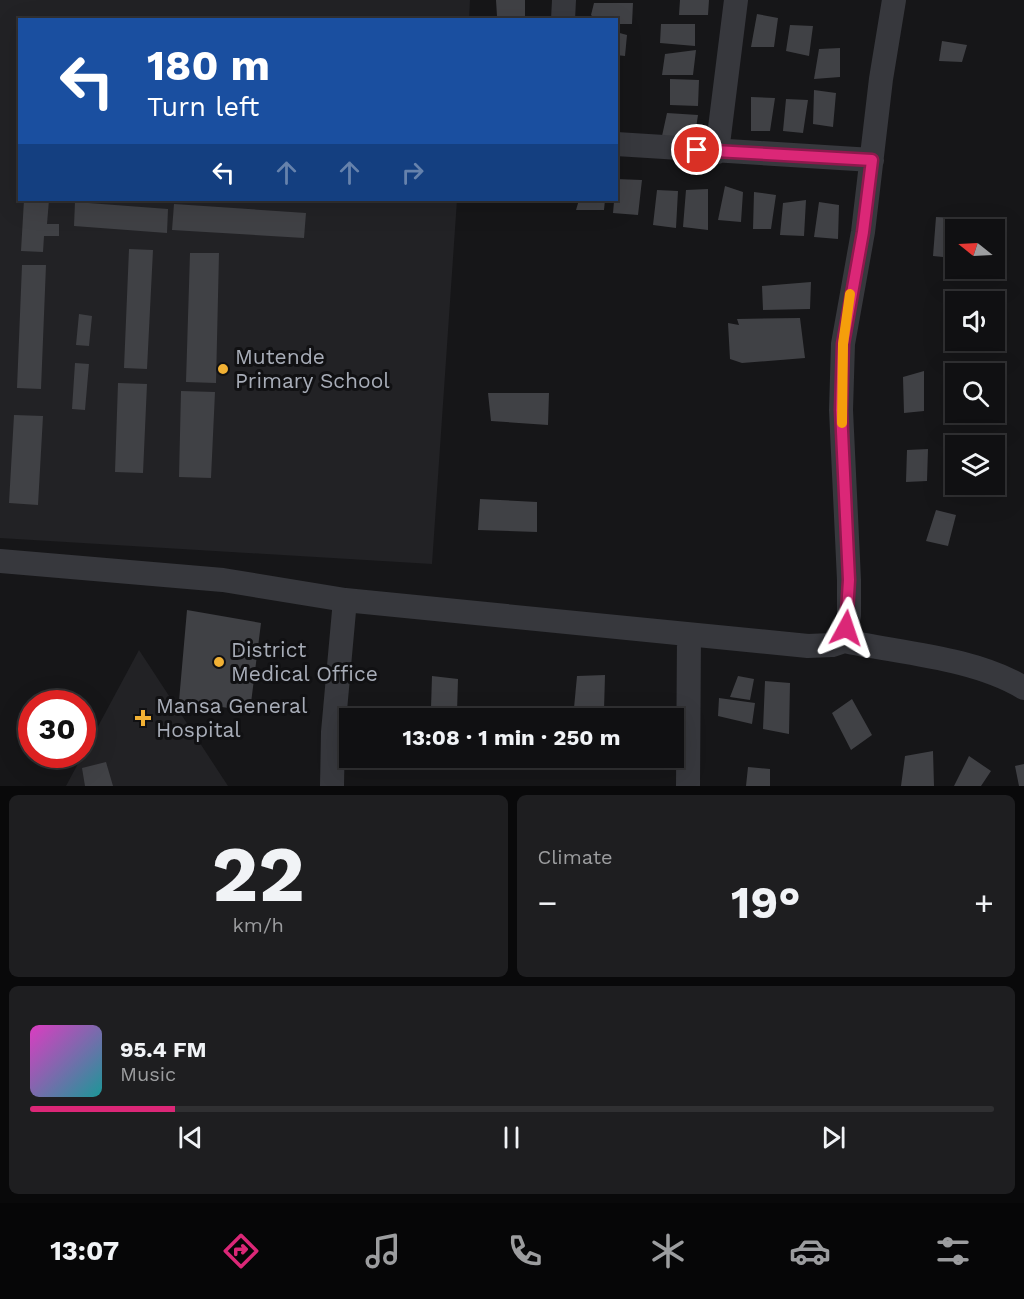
<!DOCTYPE html>
<meta charset="utf-8">
<style>
body{margin:0;font-family:"Work Sans",sans-serif;background:#1e1e20;color:#f1f3f6;height:100vh;display:flex;flex-direction:column;font-size:22px;white-space:nowrap}
*{box-sizing:border-box;margin:0}
p{font-size:20px;color:#9c9d9f}
.icon{flex:none;width:33px;height:33px;fill:none;stroke:currentColor;stroke-width:2;stroke-linecap:round;stroke-linejoin:round}
.map{position:relative;height:786px;overflow:hidden}
.sheet{display:flex;flex-direction:column;gap:9px;padding:9px;background:#09090a;flex:1}
.sheet>*{flex:none}
.guide{position:absolute;left:18px;top:18px;width:600px;height:183px;border-radius:0px;box-shadow:0 6px 24px #0002,0 0 0 2px #303032;background:#1a4fa0;color:#fff;overflow:hidden}
.needle{width:39px;rotate:288deg}
.buttons{position:absolute;left:945px;top:219px;display:grid;gap:12px}
.buttons a{display:grid;place-items:center;width:60px;height:60px;border-radius:0px;background:#101012;box-shadow:0 6px 24px #0002,0 0 0 2px #303032;font-size:30px}
.speed{position:absolute;left:18px;top:690px;display:flex;gap:12px;font-size:30px;font-weight:700;text-align:center}
.speed>*{display:grid;place-content:center;width:78px;height:78px;border-radius:50%;background:#101012;box-shadow:0 6px 24px #0002,0 0 0 2px #303032;line-height:1}
.speed .limit{border:9px solid #d22;background:#fff;color:#111}
.pin{position:absolute;display:grid;place-items:center;width:51px;height:51px;color:#fff;margin:-26px;border:3px solid #fff;border-radius:50%;box-shadow:0 2px 6px #0007}
.me{position:absolute;width:66px;margin:-33px;rotate:5deg;stroke-linejoin:round;filter:drop-shadow(0 0 4px #0008)}
.turn{display:flex;align-items:center;gap:21px;height:126px;padding:0 30px;font-size:27px}
.turn .icon{width:78px;height:78px;stroke-width:2.5}
.turn b{display:block;font-size:42px;line-height:51px}
.lanes{display:flex;align-items:center;height:57px;padding:0 30px;background:#0003;justify-content:center;gap:30px;direction:ltr}
.lanes .off{opacity:.35}
.big{font-size:45px;font-weight:700;line-height:1.1}
.sheet .card{flex:1;display:flex;flex-direction:column;justify-content:center;gap:9px;min-width:0;padding:0 21px;border-radius:9px;background:#1e1e20}
.sheet .dial{align-items:center;gap:0}
.dial b{font-size:78px;line-height:1}
.song{display:flex;align-items:center;gap:18px}
.cover{width:72px;height:72px;border-radius:9px;background:linear-gradient(135deg,hsl(310 70% 55%),hsl(180 70% 35%))}
.played{height:6px;border-radius:3px;background:linear-gradient(90deg,#db2777 15%,#303032 15%)}
.keys{display:flex;justify-content:space-around;direction:ltr}
.heat{display:flex;justify-content:space-between;align-items:center;font-size:33px;direction:ltr}
.sheet .tiles{flex:1;display:grid;gap:9px;grid-template-columns:1fr 1fr}
.card:last-child{grid-column:span 2}
.trip{position:absolute;left:339px;top:708px;width:345px;height:60px;border-radius:0px;background:#101012;box-shadow:0 6px 24px #0002,0 0 0 2px #303032;font-weight:700;line-height:60px;text-align:center}
.dock{display:flex;height:96px;justify-content:space-around;align-items:center;background:#060607;color:#9c9d9f}
.dock .icon{width:42px;height:42px}
.dock .selected{color:#db2777}
.dock b{font-size:27px;color:#f1f3f6}
.map>svg:first-child{display:block}
.built{fill:#222225}
.building{fill:#404145}
.lines{fill:none;stroke-linecap:round;stroke-linejoin:round}
.minor{stroke:#37383d;stroke-width:24}
.route-casing{stroke:#8e194d;stroke-width:15}
.route{stroke:#db2777;stroke-width:10}
.slow{stroke:#f59e0b;stroke-width:10}
.poi-dot{fill:#f2b134;stroke:#111113;stroke-width:2}
.labels{text-anchor:middle;stroke-width:6;stroke-linejoin:round;paint-order:stroke}
.poi-label{font-size:21px;fill:#a8adb8;stroke:#111113;text-anchor:start}
</style>
<div class="map">
<svg width="1024" height="786" viewBox="0 0 1024 786">
<rect width="100%" height="100%" fill="#161618"/>
<path class="built" d="M0,0H470L469,20H20V200H457L432,564L0,538Z
M139,650L228,786H66Z"/>
<path class="building" d="M496,0H525V17L497,16Z
M680,0H709L708,15H679Z
M594,3H633L632,24H616V20H596L591,15Z
M757,14L778,18L774,47H751Z
M661,24H695V46L660,43Z
M790,25L813,26L809,56L786,51Z
M616,32L627,35L625,56L616,55Z
M942,41L967,45L962,62L939,61Z
M840,48V77L814,79L819,49Z
M696,50L693,75H662L665,54Z
M670,79L699,80L698,106L670,105Z
M814,90L836,93L833,127L813,124Z
M751,97L775,98L770,131H751Z
M786,99L808,100L803,133L783,131Z
M667,113L698,115L694,141L662,136Z
M616,179L642,180L638,215L613,213Z
M725,186L743,192L741,222L718,220Z
M708,189V230L683,227L686,190Z
M657,190L678,191L676,228L653,225Z
M754,192L776,195L771,229H753Z
M24,200H49L47,224H59V236H44L43,252L21,251Z
M579,200H605L604,210H576Z
M806,200L804,236L780,235L783,203Z
M75,202L168,209L167,233L74,226Z
M819,202L839,205L838,239L814,237Z
M174,204L306,213L304,238L172,230Z
M936,217L958,218L953,258L933,256Z
M129,249L153,250L147,369L124,368Z
M190,253H219L216,383L186,382Z
M22,265H46L41,389L17,388Z
M811,282L810,309L763,310L762,286Z
M79,314L92,316L89,346L76,345Z
M800,318L805,358L742,363L730,359L728,323L739,325L737,319Z
M75,363L89,364L85,410L72,409Z
M924,371V411L904,413L903,377Z
M118,383L147,384L143,473L115,472Z
M181,391L215,392L211,478L179,477Z
M488,393H549L548,425L491,421Z
M14,415L43,416L38,505L9,503Z
M928,449L927,481L906,482L907,450Z
M480,499L537,502V532L478,530Z
M936,510L956,515L948,546L926,541Z
M187,610L261,623L250,711L179,701Z
M605,675L604,710L574,708L577,676Z
M432,676L458,679L457,712L431,708Z
M738,676L754,679L750,700L730,697Z
M765,681L790,683L789,734L763,729Z
M719,698L755,703L752,724L718,716Z
M852,699L872,735L851,750L832,713Z
M933,751L934,786H901L905,756Z
M969,756L991,771L981,786H954Z
M106,762L113,786H85L82,768Z
M1024,764V786H1019L1015,766Z
M748,767L770,769V786H746Z"/>
<g class="lines">
<path class="minor" d="M563,20L564,0
M616,144L872,160
M717,152L736,0
M0,561L223,580L345,600L333,732L332,786
M345,600L808,646L832,645L844,641L849,615V580L841,410L843,344L863,232L881,79L894,0
M844,641C901,653 975,658 1024,688
M688,786L689,635"/>
</g>
<g class="lines">
<g class="route-casing">
<path id="route" d="M697,150L872,160L863,232L843,344L841,410L849,580L846,628"/>
</g>
<use href="#route" class="route"/>
<path class="slow" d="M842,423L843,344L850,294"/>
</g>
<g class="poi-dot">
<circle cx="223" cy="369" r="6"/>
<circle cx="219" cy="662" r="6"/>
<path d="M140 709h6v6h6v6h-6v6h-6v-6h-6v-6h6z"/>
</g>
<g class="labels">
<g class="poi-label">
<text x="235" y="364">Mutende<tspan x="235" dy="24">Primary School</tspan></text>
<text x="231" y="657">District<tspan x="231" dy="24">Medical Office</tspan></text>
<text x="156" y="713">Mansa General<tspan x="156" dy="24">Hospital</tspan></text>
</g>
</g>
</svg>
<div class="buttons">
<a><svg class="needle" viewBox="-14 -14 28 28"><path d="M0-13l5 13h-10z" fill="#e53935"/><path d="M0 13l5-13h-10z" fill="#9c9d9f"/></svg></a>
<a><svg class="icon" aria-label="sound" viewBox="0 0 24 24"><path d="M4 9h4l5-4v14l-5-4H4zM17 9q2 3 0 6"/></svg></a>
<a><svg class="icon" aria-label="search" viewBox="0 0 24 24"><circle cx="10" cy="10" r="6"/><path d="M15 15l6 6"/></svg></a>
<a><svg class="icon" aria-label="layers" viewBox="0 0 24 24"><path d="M12 4l9 5-9 5-9-5zM3 14l9 5 9-5"/></svg></a>
</div>
<div class="speed"><div class="limit">30</div></div>
<div class="pin" style="left:697px;top:150px;background:#d93025"><svg class="icon" aria-label="arrive" viewBox="0 0 24 24"><path d="M6 21V4h12l-3 4 3 4H6"/></svg></div>
<svg class="me" style="left:846px;top:628px" viewBox="-20 -20 40 40"><path d="M0-17L14 15 0 8-14 15z" fill="#db2777" stroke="#fff" stroke-width="4"/></svg>
<div class="trip">13:08 · 1 min · 250 m</div>
<div class="guide">
<div class="turn"><svg class="icon" aria-label="left" viewBox="0 0 24 24"><path d="M17 20v-9H6M10 6l-5 5 5 5"/></svg><div><b>180 m</b>Turn left</div></div>
<div class="lanes"><svg class="icon" aria-label="left" viewBox="0 0 24 24"><path d="M17 20v-9H6M10 6l-5 5 5 5"/></svg><svg class="icon off" aria-label="ahead" viewBox="0 0 24 24"><path d="M12 20V5M6 11l6-6 6 6"/></svg><svg class="icon off" aria-label="ahead" viewBox="0 0 24 24"><path d="M12 20V5M6 11l6-6 6 6"/></svg><svg class="icon off" aria-label="right" viewBox="0 0 24 24"><path d="M7 20v-9h11M14 6l5 5-5 5"/></svg></div>
</div>
</div>
<section class="sheet">
<div class="tiles">
<div class="card dial"><b>22</b><p>km/h</p></div>
<div class="card"><p>Climate</p>
<div class="heat"><a>−</a><b class="big">19°</b><a>+</a></div>
</div>
<div class="card">
<div class="song"><i class="cover"></i><div><b>95.4 FM</b><p>Music</p></div></div>
<div class="played"></div>
<div class="keys"><svg class="icon" aria-label="previous" viewBox="0 0 24 24"><path d="M18 5L8 12l10 7zM5 5v14"/></svg><svg class="icon" aria-label="pause" viewBox="0 0 24 24"><path d="M8 5v14M16 5v14"/></svg><svg class="icon" aria-label="next" viewBox="0 0 24 24"><path d="M6 5l10 7-10 7zM19 5v14"/></svg></div>
</div>
</div>
</section>
<nav class="dock">
<b>13:07</b>
<svg class="icon selected" aria-label="directions" viewBox="0 0 24 24"><path d="M12 3l9 9-9 9-9-9zM9 14v-3h6M13 9l2 2-2 2"/></svg>
<svg class="icon" aria-label="music" viewBox="0 0 24 24"><path d="M9 18V5l10-2v13"/><circle cx="6" cy="18" r="3"/><circle cx="16" cy="16" r="3"/></svg>
<svg class="icon" aria-label="phone" viewBox="0 0 24 24"><path d="M5 4h4l2 5-3 2q2 4 5 5l2-3 5 2v4C11 20 4 13 5 4z"/></svg>
<svg class="icon" aria-label="climate" viewBox="0 0 24 24"><path d="M12 3v18M4 7l16 10M4 17L20 7"/></svg>
<svg class="icon" aria-label="car" viewBox="0 0 24 24"><path d="M5 17H2v-5l4-1 3-4h7l3 4 3 1v5h-3M9 17h6M6 11h13"/><circle cx="7" cy="17" r="2"/><circle cx="17" cy="17" r="2"/></svg>
<svg class="icon" aria-label="filters" viewBox="0 0 24 24"><path d="M4 7h16M4 17h16"/><circle cx="9" cy="7" r="2"/><circle cx="15" cy="17" r="2"/></svg>
</nav>
